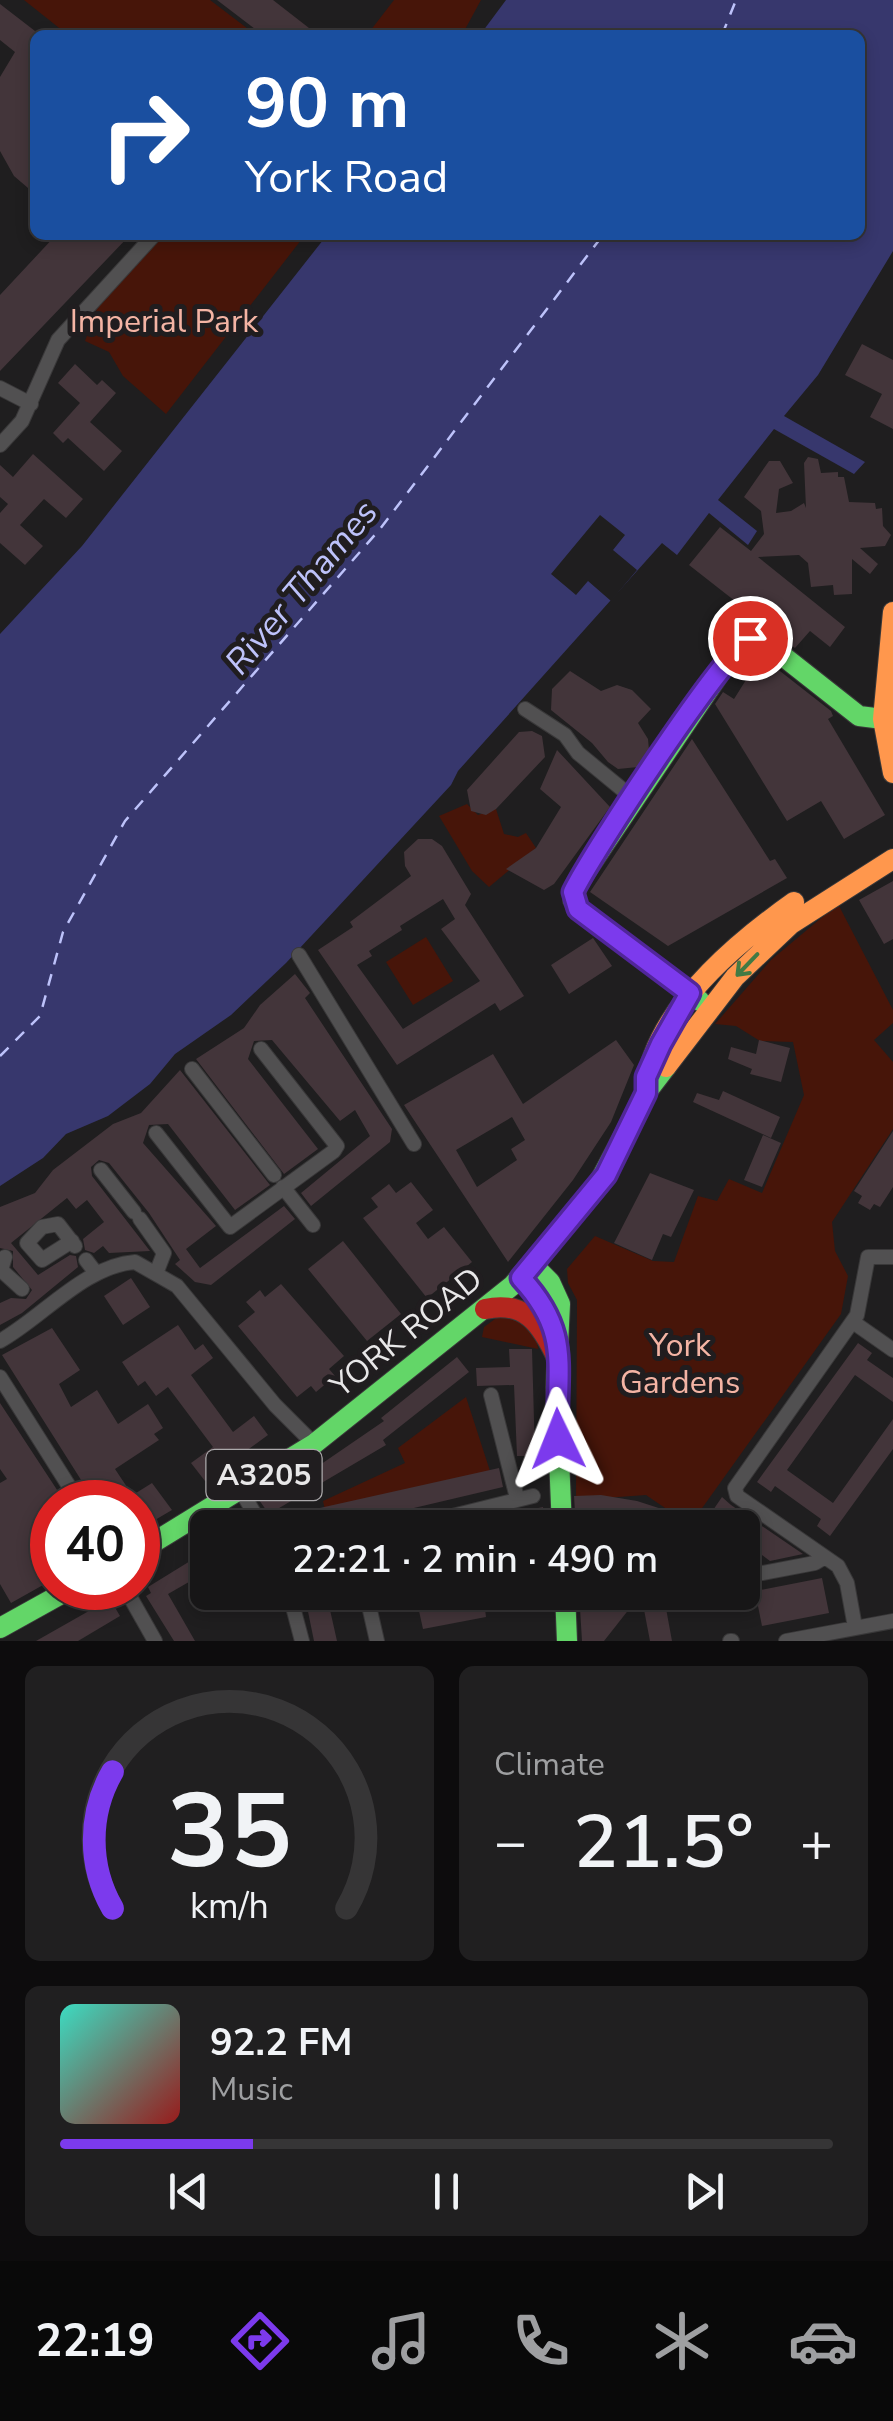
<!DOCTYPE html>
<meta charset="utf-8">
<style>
body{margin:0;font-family:"Nunito Sans",sans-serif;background:#201f20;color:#f1f3f6;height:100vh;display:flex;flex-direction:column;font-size:38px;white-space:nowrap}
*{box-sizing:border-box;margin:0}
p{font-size:32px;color:#9e9fa1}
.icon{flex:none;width:55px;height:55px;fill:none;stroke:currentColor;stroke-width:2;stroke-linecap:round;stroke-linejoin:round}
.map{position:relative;height:1641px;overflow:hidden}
.panel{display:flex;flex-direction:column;gap:25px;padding:25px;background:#0d0c0d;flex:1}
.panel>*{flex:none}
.top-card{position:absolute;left:30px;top:30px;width:835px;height:210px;border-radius:15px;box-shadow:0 5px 15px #0003,0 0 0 2px #363536;background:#1a4fa0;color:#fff;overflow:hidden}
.speed{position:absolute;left:30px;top:1480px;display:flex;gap:20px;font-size:50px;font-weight:700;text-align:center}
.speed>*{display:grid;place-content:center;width:130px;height:130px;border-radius:50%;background:#171617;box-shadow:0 5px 15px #0003,0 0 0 2px #363536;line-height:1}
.speed .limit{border:15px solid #d22;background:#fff;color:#111}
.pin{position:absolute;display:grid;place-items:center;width:85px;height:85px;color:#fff;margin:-42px;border:5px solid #fff;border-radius:50%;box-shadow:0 2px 10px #0007}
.me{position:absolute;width:110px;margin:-55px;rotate:358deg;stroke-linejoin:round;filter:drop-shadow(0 0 8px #0008)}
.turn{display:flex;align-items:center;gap:35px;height:210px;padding:0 50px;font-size:45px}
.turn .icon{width:130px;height:130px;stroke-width:2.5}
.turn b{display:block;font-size:70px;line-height:85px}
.big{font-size:75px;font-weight:600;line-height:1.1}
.panel .widget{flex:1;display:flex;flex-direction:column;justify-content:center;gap:15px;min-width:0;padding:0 35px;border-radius:15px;background:#201f20}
.panel .dial{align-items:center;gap:0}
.dial svg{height:260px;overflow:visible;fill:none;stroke:#363536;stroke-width:7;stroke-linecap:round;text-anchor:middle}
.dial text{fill:#f1f3f6;stroke:none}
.song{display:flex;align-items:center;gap:30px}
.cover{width:120px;height:120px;border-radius:15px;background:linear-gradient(135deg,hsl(170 70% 55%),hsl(0 70% 35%))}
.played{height:10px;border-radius:5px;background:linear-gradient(90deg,#7c3aed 25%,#363536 25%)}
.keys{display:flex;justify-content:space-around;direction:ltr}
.heat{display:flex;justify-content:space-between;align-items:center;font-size:55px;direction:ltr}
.panel .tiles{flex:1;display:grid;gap:25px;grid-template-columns:1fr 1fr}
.widget:last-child{grid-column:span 2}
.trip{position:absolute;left:190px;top:1510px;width:570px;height:100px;border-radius:15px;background:#171617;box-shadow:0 5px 15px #0003,0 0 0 2px #363536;font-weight:600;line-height:100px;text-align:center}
.tab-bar{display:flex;height:160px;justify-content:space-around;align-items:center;background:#090909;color:#9e9fa1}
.tab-bar .icon{width:70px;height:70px}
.tab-bar .current{color:#7c3aed}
.tab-bar b{font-size:45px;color:#f1f3f6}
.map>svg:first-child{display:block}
.green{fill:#471509}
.water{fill:#37376d}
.pier{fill:#1f1e1f}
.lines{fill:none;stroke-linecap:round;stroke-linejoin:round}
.ferry{stroke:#bdc2fa;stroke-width:2.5;stroke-dasharray:12 10;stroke-linecap:butt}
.building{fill:#43353a;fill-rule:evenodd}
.street-casing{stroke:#393839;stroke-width:16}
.fast-casing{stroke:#393839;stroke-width:22}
.slow-casing{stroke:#393839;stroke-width:22}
.jam-casing{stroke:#393839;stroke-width:22}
.street{stroke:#515051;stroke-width:14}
.fast{stroke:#63d668;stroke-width:20}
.slow{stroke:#ff974d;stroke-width:20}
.jam{stroke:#b3261e;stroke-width:20}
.oneway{stroke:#427a44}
.route-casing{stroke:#51269a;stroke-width:25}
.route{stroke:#7c3aed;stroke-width:18}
.labels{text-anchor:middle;stroke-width:10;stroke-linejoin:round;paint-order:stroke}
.shield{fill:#201d1f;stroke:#acaaac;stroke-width:2.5}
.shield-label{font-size:30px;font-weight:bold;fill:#e8e7e8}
.park-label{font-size:32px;fill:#f4b4a4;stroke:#201d1f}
.street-label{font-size:32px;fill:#e8e7e8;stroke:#201d1f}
.water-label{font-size:35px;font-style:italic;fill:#bdc2fa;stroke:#201d1f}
</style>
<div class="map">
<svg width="893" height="1641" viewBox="0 0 893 1641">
<rect width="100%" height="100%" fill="#1f1e1f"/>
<path class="green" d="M24,0H210L256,35H68Z
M394,0H481L462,35H367Z
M162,235H305L166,414L123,376L109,352L85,341L98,306Z
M467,804L478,815L496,809L504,834L518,837L526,833L536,848L489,887L472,871L439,816Z
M838,904L893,1010V1023L874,1040L893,1062V1129L832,1222L835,1251L848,1276L841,1314L690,1525L646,1495L576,1500L577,1300L568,1283L567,1269L595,1236L653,1261L674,1262L698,1196L717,1201L729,1179L762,1193L804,1095L793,1042L760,1041L736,1026L715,1024L771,960Z
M426,937L453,981L413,1005L386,962Z
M502,1314L517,1315L536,1330L538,1349L482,1337L484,1327Z
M466,1397L490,1471L326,1515L323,1501L405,1463L398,1448Z"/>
<path class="water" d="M506,0H893V251L818,375L784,416L865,462L854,474L774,429L718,500L757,531L748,545L709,513L677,555L662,543L458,771L451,785L286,963L231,1015L175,1054L150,1084L108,1116L66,1134L43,1158L0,1186V634L82,546L327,235H860V35H480Z"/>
<path class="pier" d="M600,515L625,535L613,550L637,570L611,601L588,581L576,595L551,574Z"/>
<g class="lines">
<path class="ferry" d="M722,35L736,0
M0,1056L40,1016L63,932L125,821L380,529L603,235"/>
</g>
<path class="building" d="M217,0H273L318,35H263Z
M0,4L35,31V194L14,176L0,151V77L15,52L0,40Z
M56,235H130L0,371V295Z
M862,344L893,360V429L870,417L882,394L845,375Z
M75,364L97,385L102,380L116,393L90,422L122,451L104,471L68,438L63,443L53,433L80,403L58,383Z
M33,454L83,499L66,518L44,499L20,525L43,546L25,565L0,543V513L8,504L0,497V465L13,477Z
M808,457L818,459L821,473L838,472V477H844L849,502L875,503L876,509L882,508L883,526L891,535L885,546L860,548L878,564L870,574L852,559V594L834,595L833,585L811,587L808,563L799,555L758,557L845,627L830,647L810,631L795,648L689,565L720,527L751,551L764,534L761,511L744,497L769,461H780L793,483L779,489L776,513L791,511L804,503L806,508L804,463Z
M758,654L831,711L833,716L828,719L885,815L844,839L821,801L787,821L715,704L723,692L734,699L751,672L748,661Z
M570,671L601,691L617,685L632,690L651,709L638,723L648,739L649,750L638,767L618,769L608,762L592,743L551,710L552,689Z
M532,731L542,736L545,757L496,809L486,815L471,811L467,790L519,732Z
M692,739L770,861L775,859L787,878L668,946L590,892Z
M557,750L610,807L554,884L544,890L506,869L536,848L561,807L540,789Z
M418,839H432L442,846L471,894L465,905L524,996L500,1011L495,1003L397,1065L318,950L353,927L350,922L411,876L405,866L404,852ZM443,899L455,919L441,929L480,981L403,1029L357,965L372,956L369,951L402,930L400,926Z
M893,881V939L884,944L859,900Z
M593,938L612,966L569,994L551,965Z
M295,974L310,993L305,998L392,1129L390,1142L311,1206L301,1193L370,1136L355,1110L340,1121L272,1040L254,1041L248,1059L318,1149L284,1174L196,1059L244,1028L260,1005Z
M616,1040L634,1065L611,1122L573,1180L508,1262L404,1105L493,1054L523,1104ZM512,1117L525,1140L511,1149L517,1160L477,1187L456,1150Z
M759,1040L790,1048L781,1082L750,1074L752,1069L728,1059L731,1047L756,1054Z
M180,1070L270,1185L235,1210L168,1124L149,1125L143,1143L216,1226L186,1249L200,1268L284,1206L295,1219L211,1285L195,1282L175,1264L180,1260L149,1213L109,1163L99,1160L91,1167L92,1176L150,1251L109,1253L103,1246L94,1253L85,1250L83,1239L104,1222L87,1200L76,1209L67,1198L11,1243L38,1275L70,1255L76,1256L78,1267L22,1313L0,1325V1303L11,1298L26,1299L32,1290L13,1267V1251L0,1248V1207L35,1193L53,1170L113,1124L141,1113Z
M723,1091L780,1117L771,1138L693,1102L697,1093L719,1100Z
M893,1131V1187L880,1207L874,1204L870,1210L858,1203L862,1196L854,1191Z
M763,1135L781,1143L762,1187L744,1180Z
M650,1173L694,1190L671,1237L663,1234L652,1260L614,1243Z
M411,1182L433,1210L416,1223L428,1239L444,1227L472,1262L427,1298L363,1218L378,1207L371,1198L389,1184L396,1193Z
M343,1241L401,1314L367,1341L308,1269Z
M131,1278L150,1307L123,1325L104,1296Z
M281,1284L344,1356L329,1369L335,1376L316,1392L311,1386L297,1397L238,1326L255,1312L246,1302L260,1290L265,1297Z
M178,1325L195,1350L203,1344L213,1358L191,1375L233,1432L254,1416L268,1435L205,1481L191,1463L213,1447L168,1387L156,1396L145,1381L138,1386L122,1362Z
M52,1328L80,1370L59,1384L71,1407L97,1390L118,1424L148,1404L163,1428L154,1434L159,1440L115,1469L129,1490L109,1502H95L2,1355Z
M858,1343L872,1353L867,1360L893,1378V1402L855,1375L787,1470L833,1503L893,1419V1449L830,1536L817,1526L821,1519L775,1486L771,1492L757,1482Z
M509,1349H532L535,1456H517L514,1385L477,1386L476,1368L510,1367Z
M457,1357L469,1372L383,1440L386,1445L269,1514L259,1500L292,1478L295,1482L384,1421L381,1418Z
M0,1403L65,1502H52V1525L34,1536L48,1558L52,1555V1580L11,1603L0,1584V1483L7,1479L0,1469Z
M499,1468L503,1487L329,1528H278L275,1518Z
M152,1483L172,1510L138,1530V1511L145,1507L136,1493Z
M601,1495L637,1501L671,1512L664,1528H576L574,1496Z
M722,1497L731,1505L803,1554L770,1561L742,1540V1528H724L709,1516Z
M543,1507L544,1527L475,1528V1521Z
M208,1550V1571L168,1594L195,1641H174L146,1596L151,1593L148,1587Z
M822,1578L829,1613L762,1626L755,1591Z
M304,1592H326L337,1641H314Z
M437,1592H461L464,1603L487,1598L485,1592H534V1596L485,1609L486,1617L423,1629L419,1611L441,1607Z
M579,1592H663L672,1641H650L641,1594L604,1641H582Z
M110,1599L120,1616L78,1641H36Z"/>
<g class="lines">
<g class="street-casing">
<path id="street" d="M0,388L31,404
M0,445L22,421L58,340L154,235
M525,709L565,735L578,753L634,799
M299,955L414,1144
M192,1069L274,1175
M156,1133L230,1227L334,1151L337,1146L261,1049
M101,1170L134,1212
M283,1187L313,1225
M140,1219L164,1253L157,1271
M72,1241L42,1260L27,1243L42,1227L58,1224L75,1246
M5,1257L1,1270L22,1289
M86,1260L96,1273
M853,1322L893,1350
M0,1341C43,1317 84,1266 135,1262L177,1286L275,1405L314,1444
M0,1377L79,1502
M491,1395L517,1498
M240,1489L263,1528
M404,1528L533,1496
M757,1574L815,1563L825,1557
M125,1588L155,1641
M289,1592L302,1641
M855,1627L847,1583L838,1566L737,1496L735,1488L857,1315L868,1257H893
M377,1641L369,1606L389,1592
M730,1641H732
M786,1641L893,1621"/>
</g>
<g class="fast-casing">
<path id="fast" d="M700,1001L578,909L573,900L578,883L738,646L750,638L764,641L859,716L883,719
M533,1265L550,1282L560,1304L556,1387L562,1528
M138,1552L314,1444L513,1285L595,1190L646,1093L666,1067
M565,1592L567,1641
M0,1628L72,1588"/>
</g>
<g class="slow-casing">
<path id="slow" d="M893,612L883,719L893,773
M666,1067L735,977L791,924L893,859
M646,1088C653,1011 736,943 794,902
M521,1277L540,1300L556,1332"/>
</g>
<g class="jam-casing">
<path id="jam" d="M485,1309C525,1300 541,1324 557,1358"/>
</g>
<use href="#street" class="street"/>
<use href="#fast" class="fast"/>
<use href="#slow" class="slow"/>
<use href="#jam" class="jam"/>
</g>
<defs><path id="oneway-shaft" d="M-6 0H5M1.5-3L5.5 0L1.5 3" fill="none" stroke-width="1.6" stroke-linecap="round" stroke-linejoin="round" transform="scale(2.5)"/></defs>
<use class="oneway" href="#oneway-shaft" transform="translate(747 965) rotate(134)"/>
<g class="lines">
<g class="route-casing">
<path id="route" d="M558,1439C555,1368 573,1334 521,1278L606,1175L646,1093V1077L661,1044L690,993L578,909L573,892C592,853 721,656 750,638"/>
</g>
<use href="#route" class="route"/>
</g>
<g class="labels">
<rect class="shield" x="206.5" y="1450" width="115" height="50" rx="8"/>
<g class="shield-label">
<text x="264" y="1485">A3205</text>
</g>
<g class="park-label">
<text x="164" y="332">Imperial Park</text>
<text x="680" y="1356">York<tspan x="680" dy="37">Gardens</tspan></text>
</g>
<g class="street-label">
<text transform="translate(406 1332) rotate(-39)" y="11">YORK ROAD</text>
</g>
<g class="water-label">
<text transform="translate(301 587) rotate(-50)" y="12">River Thames</text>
</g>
</g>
</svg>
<div class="speed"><div class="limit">40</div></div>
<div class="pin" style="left:750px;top:638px;background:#d93025"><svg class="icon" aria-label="arrive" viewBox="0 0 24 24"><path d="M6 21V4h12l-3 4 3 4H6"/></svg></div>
<svg class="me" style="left:558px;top:1439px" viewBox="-20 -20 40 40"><path d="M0-17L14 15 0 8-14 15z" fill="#7c3aed" stroke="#fff" stroke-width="4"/></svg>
<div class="trip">22:21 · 2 min · 490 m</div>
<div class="top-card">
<div class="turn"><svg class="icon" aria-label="right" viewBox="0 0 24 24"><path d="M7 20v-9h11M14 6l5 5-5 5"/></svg><div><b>90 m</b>York Road</div></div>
</div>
</div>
<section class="panel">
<div class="tiles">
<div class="widget dial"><svg viewBox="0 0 100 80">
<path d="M14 69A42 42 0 1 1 86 69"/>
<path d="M14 69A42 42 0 0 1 14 27" stroke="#7c3aed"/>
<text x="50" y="56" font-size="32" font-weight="700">35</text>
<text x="50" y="72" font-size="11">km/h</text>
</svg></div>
<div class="widget"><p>Climate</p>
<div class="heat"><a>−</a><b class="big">21.5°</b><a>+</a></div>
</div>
<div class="widget">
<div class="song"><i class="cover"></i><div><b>92.2 FM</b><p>Music</p></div></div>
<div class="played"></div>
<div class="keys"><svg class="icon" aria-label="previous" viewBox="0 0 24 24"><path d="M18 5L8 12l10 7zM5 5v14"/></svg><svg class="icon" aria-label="pause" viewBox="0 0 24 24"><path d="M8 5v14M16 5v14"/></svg><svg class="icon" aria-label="next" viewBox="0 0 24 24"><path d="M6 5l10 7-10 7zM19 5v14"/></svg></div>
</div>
</div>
</section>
<nav class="tab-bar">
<b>22:19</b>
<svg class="icon current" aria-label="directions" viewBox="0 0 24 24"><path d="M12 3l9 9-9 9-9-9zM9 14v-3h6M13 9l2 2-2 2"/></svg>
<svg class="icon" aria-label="music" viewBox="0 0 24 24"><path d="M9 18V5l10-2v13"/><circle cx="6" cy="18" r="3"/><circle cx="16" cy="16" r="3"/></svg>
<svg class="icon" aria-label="phone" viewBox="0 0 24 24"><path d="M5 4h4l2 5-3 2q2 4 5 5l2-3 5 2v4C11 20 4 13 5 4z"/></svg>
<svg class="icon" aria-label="climate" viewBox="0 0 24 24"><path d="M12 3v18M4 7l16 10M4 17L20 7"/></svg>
<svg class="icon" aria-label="car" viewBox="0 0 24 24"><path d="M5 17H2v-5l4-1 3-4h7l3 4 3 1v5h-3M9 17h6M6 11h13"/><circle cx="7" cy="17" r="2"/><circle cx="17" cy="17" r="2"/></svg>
</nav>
